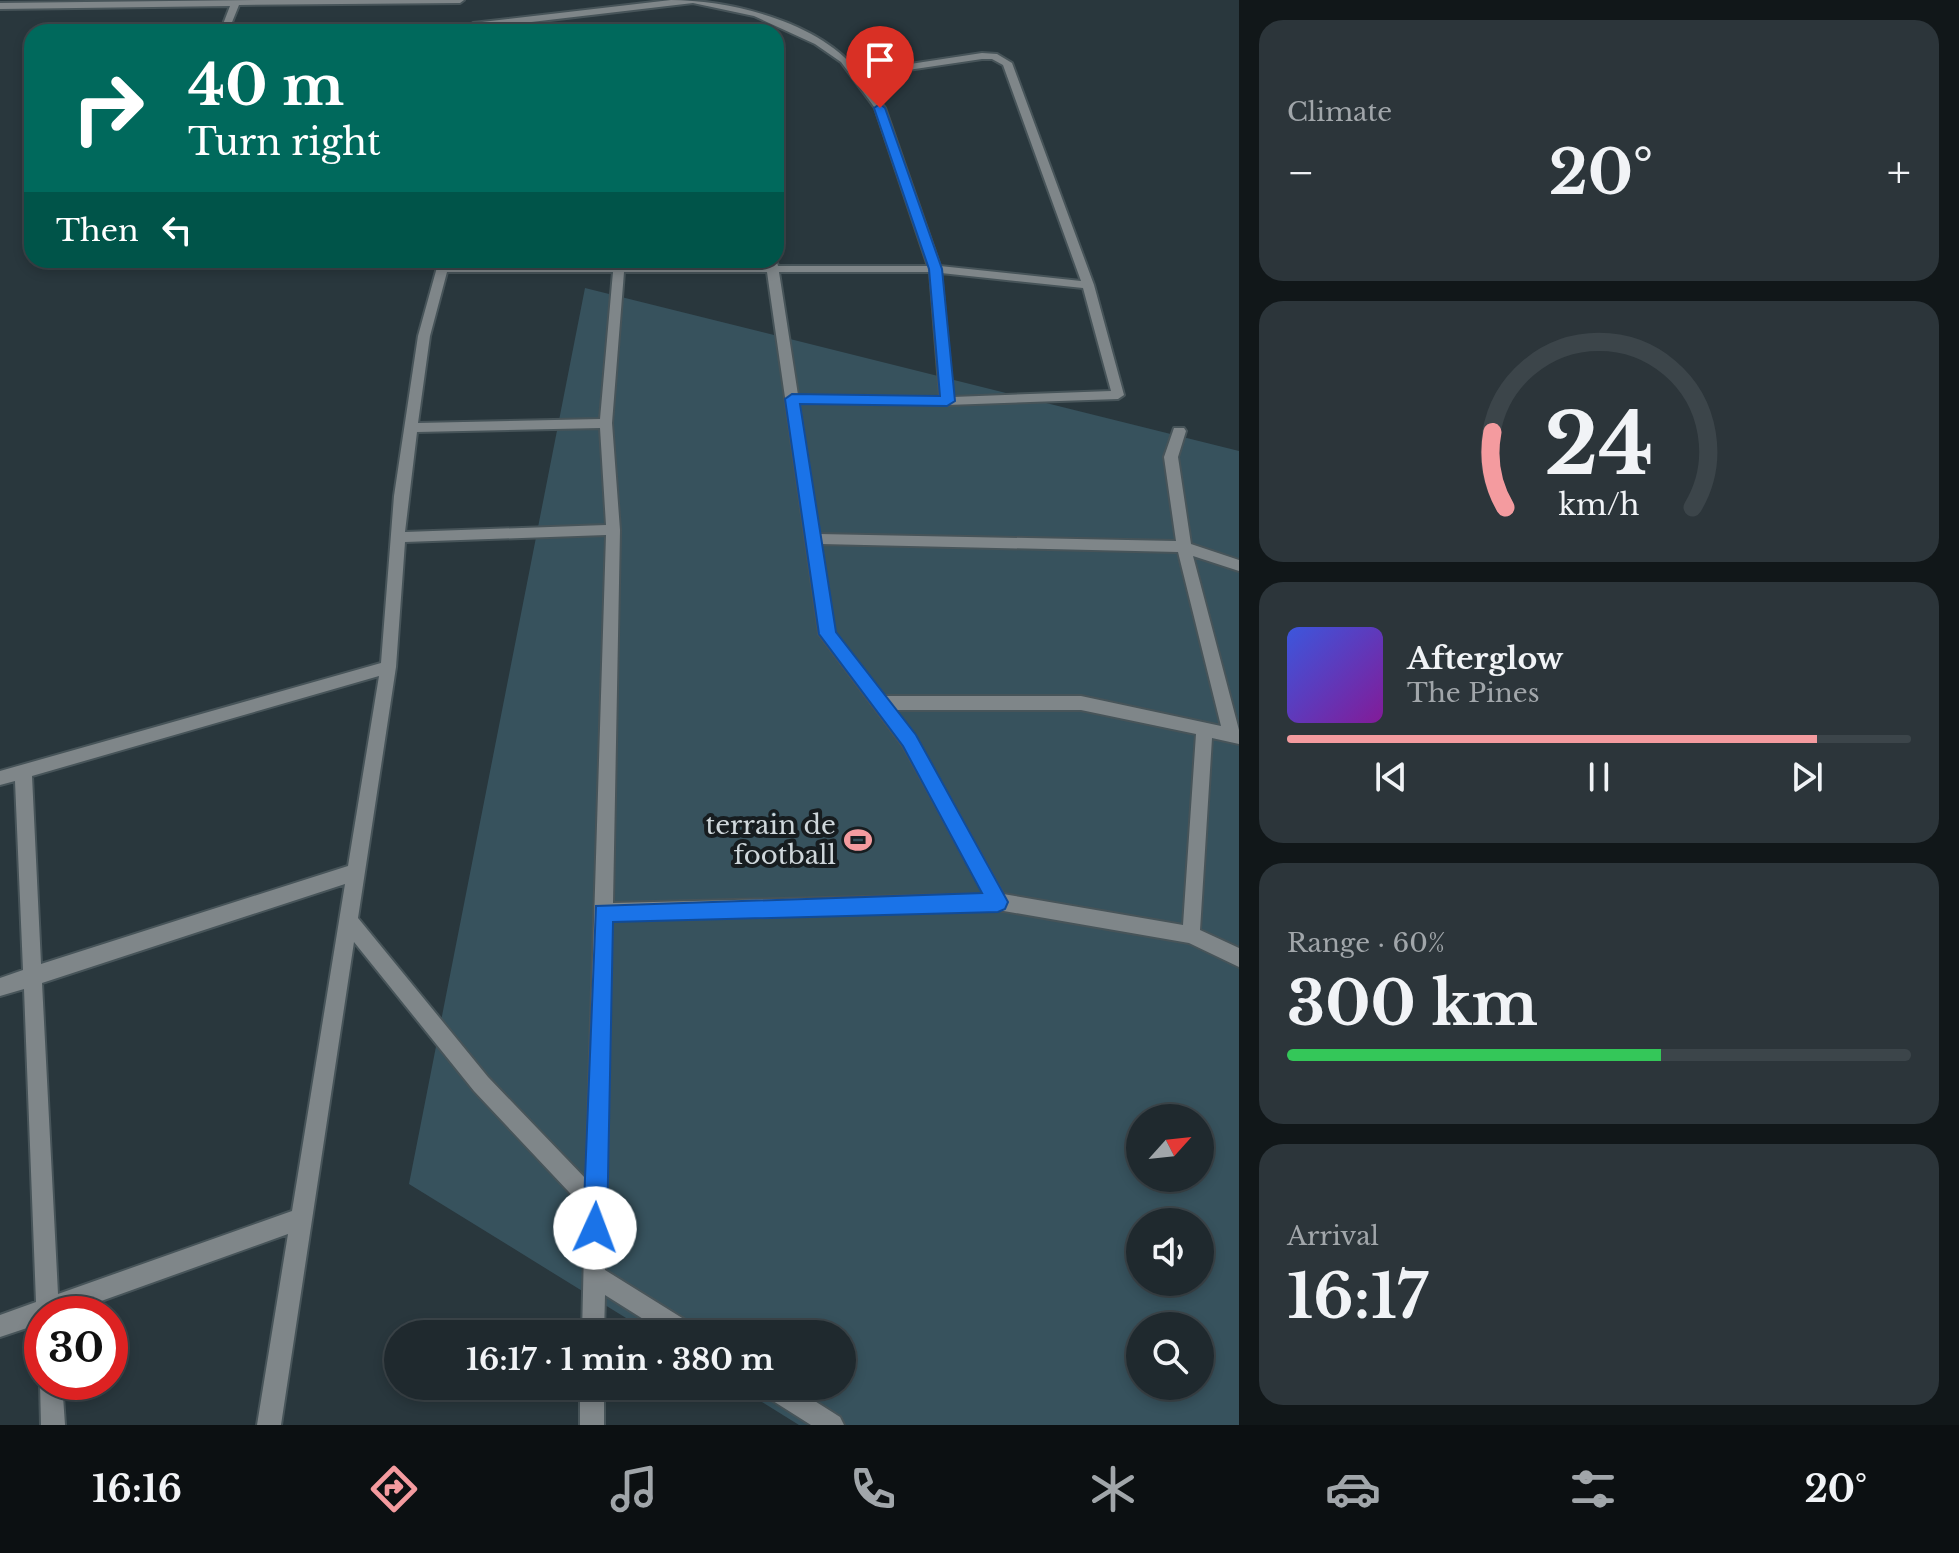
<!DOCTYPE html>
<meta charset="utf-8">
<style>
body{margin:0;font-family:"Libre Baskerville",serif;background:#2c353a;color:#f1f3f6;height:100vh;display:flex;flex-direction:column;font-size:30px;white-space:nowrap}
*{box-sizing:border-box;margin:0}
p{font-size:26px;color:#a1a6aa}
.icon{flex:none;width:44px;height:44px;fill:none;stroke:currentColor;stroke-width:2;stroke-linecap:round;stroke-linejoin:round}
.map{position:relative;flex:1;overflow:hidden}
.drawer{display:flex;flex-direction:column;gap:20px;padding:20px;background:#111719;width:720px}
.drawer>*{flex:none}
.hud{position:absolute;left:24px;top:24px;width:760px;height:244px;border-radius:24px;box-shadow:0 4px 12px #0003,0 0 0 2px #3c454a;background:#00695c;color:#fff;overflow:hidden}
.needle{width:52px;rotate:63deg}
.controls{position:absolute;left:1126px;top:1104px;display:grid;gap:16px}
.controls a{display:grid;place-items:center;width:88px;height:88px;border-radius:50%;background:#1f292e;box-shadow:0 4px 12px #0003,0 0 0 2px #3c454a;font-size:40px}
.speed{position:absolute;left:24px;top:1296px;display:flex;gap:16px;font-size:40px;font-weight:700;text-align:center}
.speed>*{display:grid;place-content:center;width:104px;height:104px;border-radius:50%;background:#1f292e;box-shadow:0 4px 12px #0003,0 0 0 2px #3c454a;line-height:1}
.speed .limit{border:12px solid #d22;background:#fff;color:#111}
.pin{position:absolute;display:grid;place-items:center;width:68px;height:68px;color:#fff;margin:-82px -34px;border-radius:50% 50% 50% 0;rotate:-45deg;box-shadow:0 0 8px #0007}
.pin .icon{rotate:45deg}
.me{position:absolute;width:88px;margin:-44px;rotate:2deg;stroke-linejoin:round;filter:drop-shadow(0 0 6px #0008)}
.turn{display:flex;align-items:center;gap:28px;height:168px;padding:0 32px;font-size:36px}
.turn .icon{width:104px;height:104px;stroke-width:2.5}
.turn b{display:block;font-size:56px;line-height:68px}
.then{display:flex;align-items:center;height:76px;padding:0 32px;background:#0003;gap:16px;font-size:30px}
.big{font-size:60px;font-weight:700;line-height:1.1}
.drawer .widget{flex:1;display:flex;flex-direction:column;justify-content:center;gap:12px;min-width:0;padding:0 28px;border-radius:24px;background:#2c353a}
.drawer .dial{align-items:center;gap:0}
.dial svg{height:208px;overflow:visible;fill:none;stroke:#3c454a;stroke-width:7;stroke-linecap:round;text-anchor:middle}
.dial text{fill:#f1f3f6;stroke:none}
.song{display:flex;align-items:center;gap:24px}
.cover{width:96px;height:96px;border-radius:12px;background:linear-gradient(135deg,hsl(230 70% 55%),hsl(290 70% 35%))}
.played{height:8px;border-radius:4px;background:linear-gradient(90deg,#f49b9f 85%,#3c454a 85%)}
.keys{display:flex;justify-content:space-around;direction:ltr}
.heat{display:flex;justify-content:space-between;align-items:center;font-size:44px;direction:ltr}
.charge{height:12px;border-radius:6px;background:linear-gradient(90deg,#34c759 60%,#3c454a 0)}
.trip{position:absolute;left:384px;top:1320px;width:472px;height:80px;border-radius:40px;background:#1f292e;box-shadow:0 4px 12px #0003,0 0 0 2px #3c454a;font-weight:700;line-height:80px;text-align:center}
.dock{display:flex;height:128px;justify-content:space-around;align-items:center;background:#0c1012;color:#a1a6aa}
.dock .icon{width:56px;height:56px}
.dock .on{color:#f49b9f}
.dock b{font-size:36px;color:#f1f3f6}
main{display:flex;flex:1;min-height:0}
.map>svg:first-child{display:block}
.green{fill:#37525d;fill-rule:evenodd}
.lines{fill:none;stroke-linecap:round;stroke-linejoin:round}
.street-casing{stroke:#475459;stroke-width:4}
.street{fill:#7f8689;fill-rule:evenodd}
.route{fill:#1a73e8;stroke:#114b97;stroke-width:2}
.labels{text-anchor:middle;stroke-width:8;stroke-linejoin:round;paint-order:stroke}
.poi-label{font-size:26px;fill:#cfd7db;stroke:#171d20;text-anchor:end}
</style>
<main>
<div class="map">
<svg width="1239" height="1425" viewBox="0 0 1239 1425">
<rect width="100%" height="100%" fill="#29373d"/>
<path class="green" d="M585,288L1239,451V1425H799L736,1386H842V1334H652L409,1184ZM1140,1118H1200V1178H1140ZM1140,1222H1200V1282H1140ZM1140,1326H1200V1386H1140Z"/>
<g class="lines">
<g class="street-casing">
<path id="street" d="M263,0H464L460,3L239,5L228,32H220L230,6L0,9V3Z
M671,0C730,0 820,22 858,72L982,53L997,54L1012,63L1094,285L1124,395L1118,399L947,405L799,403L819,534L1176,541L1164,457L1174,428H1184L1186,431L1178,457L1191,544L1239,560V571L1193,556L1239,730V744L1212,738L1200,930L1239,948V967L1189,943L998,910L612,920L605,1270L695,1326L698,1334H667L605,1295L604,1334H582L585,1209L474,1091L354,942L281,1425H257L288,1234L65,1314H42V1323L0,1337V1315L36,1302L24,989L0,996V978L23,970L15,781L0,785V771L381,663L394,496L418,336L439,260H451L449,266H766L765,260L776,259L778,266H928L875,108L841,62L815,44L754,16L693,3L473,29L469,26L473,23ZM982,59H992L1003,65L1081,281L940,266L885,108L861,77ZM447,272H613L600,419L418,423L430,336ZM624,272H767L819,634L903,746L984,894L613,903L620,530L612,423ZM779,272H930L940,397L798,395ZM941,273L1083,288L1111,391L953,397ZM600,428L606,525L405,532L417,432ZM606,535L586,1179L488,1077L358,918L396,667L405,542ZM821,544L1178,552L1221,726L1081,696H884L834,632ZM379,676L348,866L41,964L32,776ZM894,710H1081L1196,734L1183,925L1003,894L915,736ZM345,884L292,1211L58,1294L42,983Z
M42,1376V1382H62L65,1425H41L40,1382Z
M580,1386H604V1425H580Z
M758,1386H791L840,1417L844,1425H811L762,1394Z"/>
</g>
<use href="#street" class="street"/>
</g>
<path class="route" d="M880,104L885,108L942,269L955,401L947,406L800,404L836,632L916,735L1008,902L1005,909L998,912L613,922L607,1228L604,1237L595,1241L587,1237L583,1228L596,906L982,893L903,746L819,634L785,399L792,394L940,396L929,269L874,108Z"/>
<defs>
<g id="stadium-bare" transform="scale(2.16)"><path d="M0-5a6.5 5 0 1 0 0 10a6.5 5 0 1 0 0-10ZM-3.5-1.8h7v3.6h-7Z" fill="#f49b9f" stroke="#171d20" stroke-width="2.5" paint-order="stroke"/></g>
</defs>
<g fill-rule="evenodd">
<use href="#stadium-bare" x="858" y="840"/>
</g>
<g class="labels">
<g class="poi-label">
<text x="836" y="834">terrain de<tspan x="836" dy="30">football</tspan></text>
</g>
</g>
</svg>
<div class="controls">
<a><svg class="needle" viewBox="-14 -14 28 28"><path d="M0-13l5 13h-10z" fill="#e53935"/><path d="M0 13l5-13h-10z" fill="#a1a6aa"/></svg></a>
<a><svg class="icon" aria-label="sound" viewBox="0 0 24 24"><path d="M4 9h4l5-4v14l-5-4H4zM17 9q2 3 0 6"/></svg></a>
<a><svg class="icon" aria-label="search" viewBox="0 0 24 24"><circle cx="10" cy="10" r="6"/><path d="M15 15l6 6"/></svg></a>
</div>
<div class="speed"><div class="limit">30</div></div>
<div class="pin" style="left:880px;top:108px;background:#d93025"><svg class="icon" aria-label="arrive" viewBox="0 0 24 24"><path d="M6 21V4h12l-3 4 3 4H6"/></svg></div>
<svg class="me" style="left:595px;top:1228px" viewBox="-20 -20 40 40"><circle r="19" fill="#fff"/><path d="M0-13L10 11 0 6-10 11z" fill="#1a73e8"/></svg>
<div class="trip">16:17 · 1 min · 380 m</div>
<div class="hud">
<div class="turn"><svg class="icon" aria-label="right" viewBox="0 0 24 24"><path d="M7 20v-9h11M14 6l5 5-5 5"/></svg><div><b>40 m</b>Turn right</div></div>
<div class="then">Then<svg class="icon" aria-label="left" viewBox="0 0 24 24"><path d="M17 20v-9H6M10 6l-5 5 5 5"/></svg></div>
</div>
</div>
<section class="drawer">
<div class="widget"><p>Climate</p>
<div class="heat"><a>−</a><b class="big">20°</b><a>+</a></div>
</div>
<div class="widget dial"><svg viewBox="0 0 100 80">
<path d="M14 69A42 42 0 1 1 86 69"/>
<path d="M14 69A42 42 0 0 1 9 40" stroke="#f49b9f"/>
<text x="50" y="56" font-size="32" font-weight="700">24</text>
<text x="50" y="72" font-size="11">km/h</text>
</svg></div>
<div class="widget">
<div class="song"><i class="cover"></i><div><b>Afterglow</b><p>The Pines</p></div></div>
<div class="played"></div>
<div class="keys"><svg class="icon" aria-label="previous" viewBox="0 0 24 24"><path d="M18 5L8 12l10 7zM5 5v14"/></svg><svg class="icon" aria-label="pause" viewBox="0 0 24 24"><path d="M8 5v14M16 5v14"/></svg><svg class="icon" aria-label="next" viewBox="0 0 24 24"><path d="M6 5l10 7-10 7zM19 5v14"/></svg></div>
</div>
<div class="widget"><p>Range · 60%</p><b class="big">300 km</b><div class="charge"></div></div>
<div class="widget"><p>Arrival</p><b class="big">16:17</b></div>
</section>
</main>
<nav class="dock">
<b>16:16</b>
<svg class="icon on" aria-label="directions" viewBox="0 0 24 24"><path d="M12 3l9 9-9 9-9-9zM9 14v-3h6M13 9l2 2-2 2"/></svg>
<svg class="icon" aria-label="music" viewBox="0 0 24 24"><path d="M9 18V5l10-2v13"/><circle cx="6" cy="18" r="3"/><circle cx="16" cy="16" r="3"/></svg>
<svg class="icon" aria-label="phone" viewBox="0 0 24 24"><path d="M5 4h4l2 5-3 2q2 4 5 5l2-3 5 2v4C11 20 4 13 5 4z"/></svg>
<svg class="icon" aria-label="climate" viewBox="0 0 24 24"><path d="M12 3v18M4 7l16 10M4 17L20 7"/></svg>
<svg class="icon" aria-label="car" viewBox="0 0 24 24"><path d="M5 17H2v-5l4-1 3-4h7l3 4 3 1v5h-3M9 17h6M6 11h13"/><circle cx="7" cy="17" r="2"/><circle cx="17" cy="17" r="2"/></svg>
<svg class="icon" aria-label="filters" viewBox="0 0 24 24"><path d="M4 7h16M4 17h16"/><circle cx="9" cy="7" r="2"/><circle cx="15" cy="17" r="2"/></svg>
<b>20°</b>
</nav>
